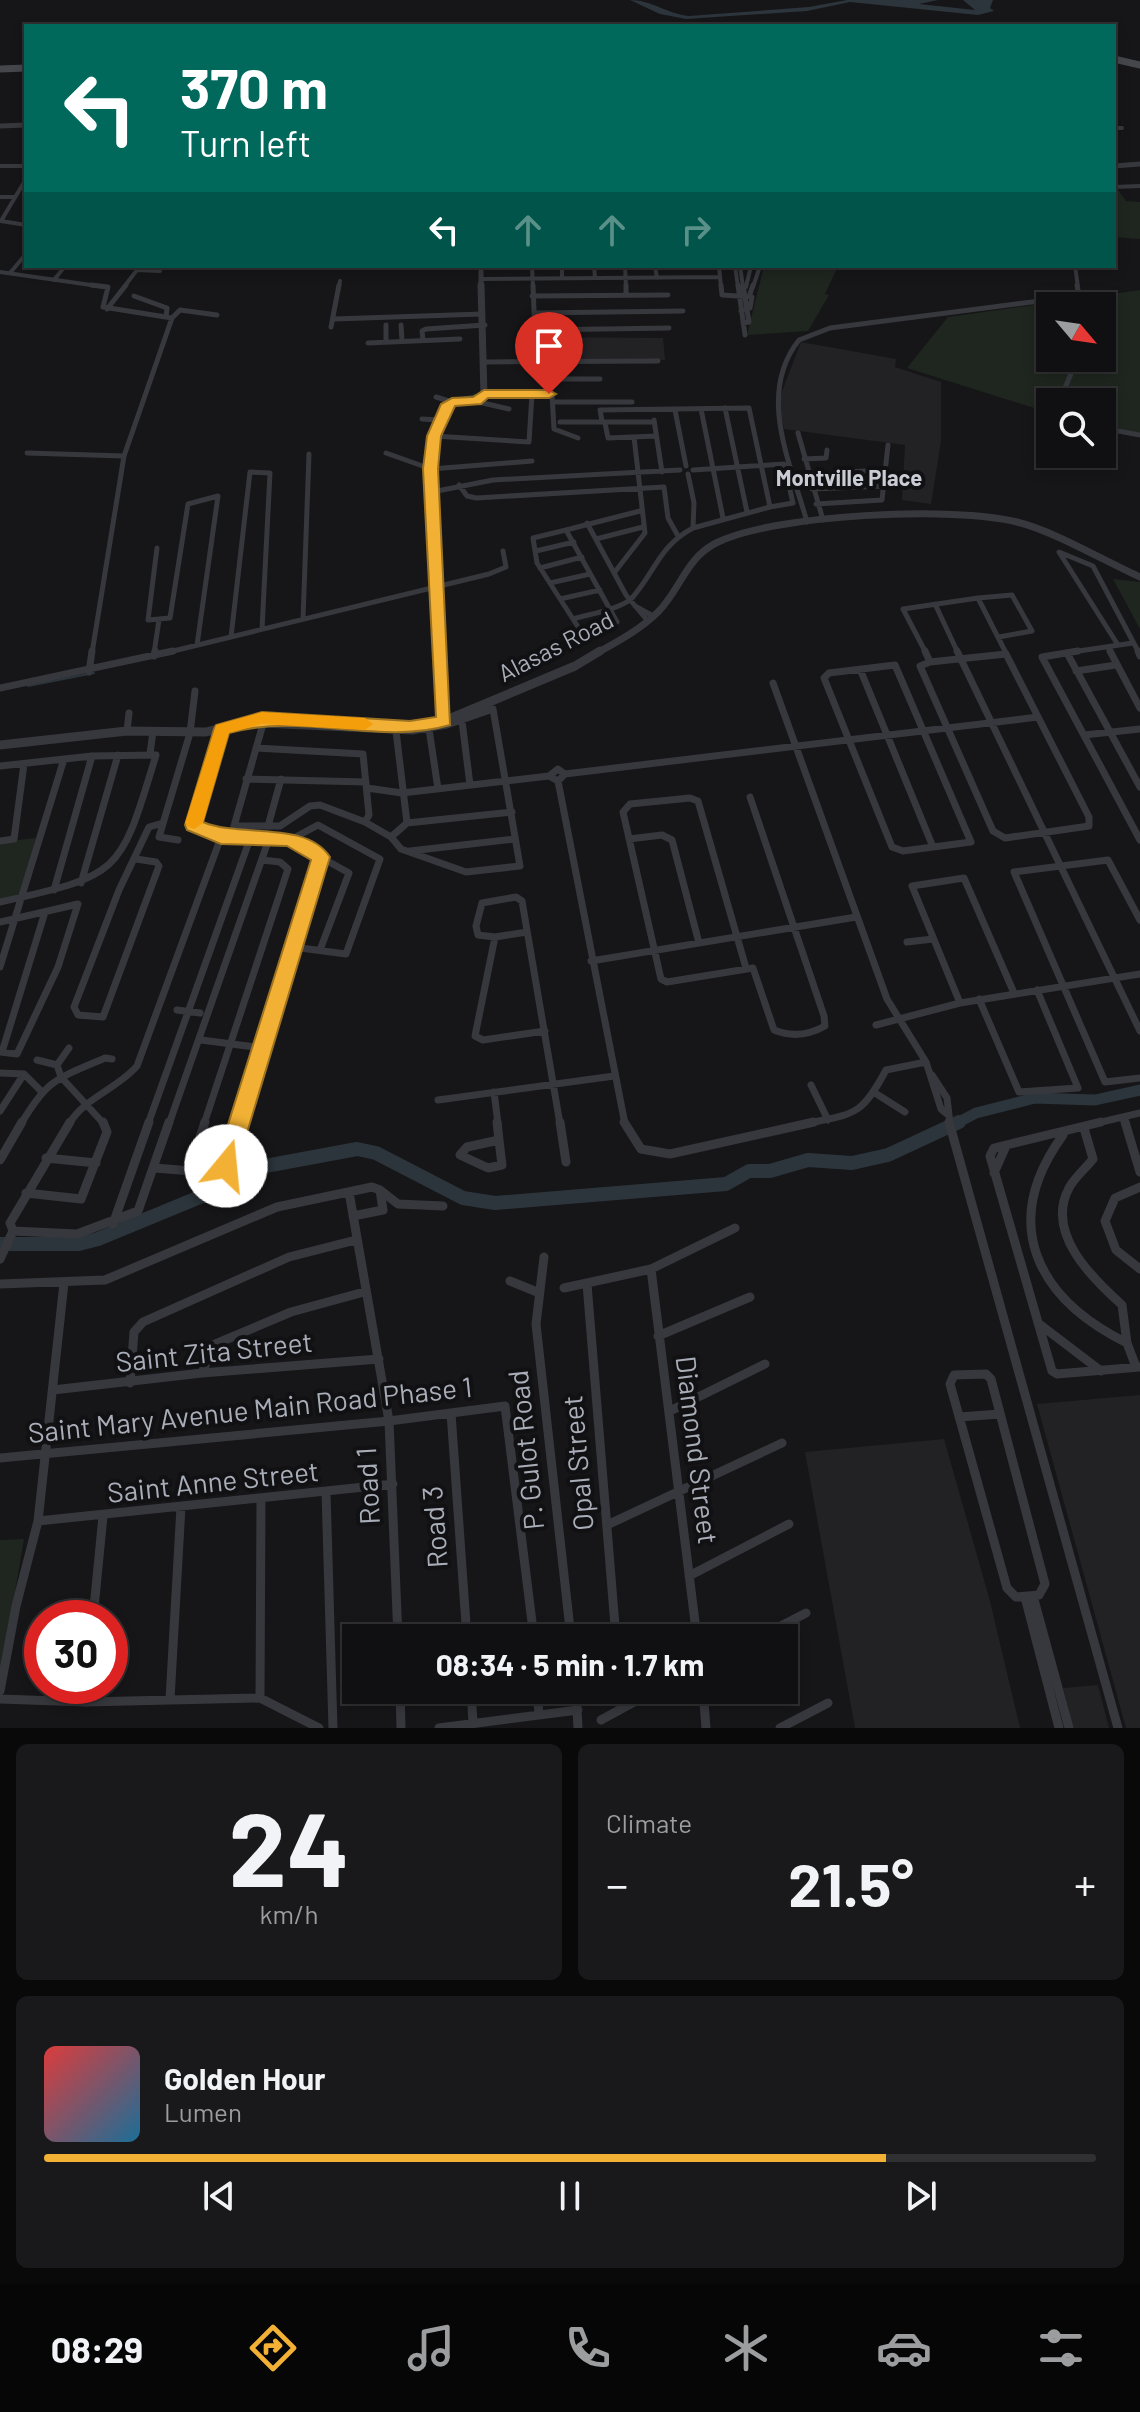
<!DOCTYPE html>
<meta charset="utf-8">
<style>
body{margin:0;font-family:Barlow,sans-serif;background:#19191b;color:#f1f3f6;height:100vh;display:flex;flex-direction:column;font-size:30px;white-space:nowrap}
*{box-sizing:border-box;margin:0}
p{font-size:26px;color:#9c9d9f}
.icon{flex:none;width:44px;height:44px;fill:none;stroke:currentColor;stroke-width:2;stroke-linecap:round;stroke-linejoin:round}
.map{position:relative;height:1728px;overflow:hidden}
.details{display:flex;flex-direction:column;gap:16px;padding:16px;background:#09090a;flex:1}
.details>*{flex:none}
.guide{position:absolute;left:24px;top:24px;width:1092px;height:244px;border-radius:0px;box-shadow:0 4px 12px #0003,0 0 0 2px #303032;background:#00695c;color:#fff;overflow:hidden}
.needle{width:52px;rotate:119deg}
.fabs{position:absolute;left:1036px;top:292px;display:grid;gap:16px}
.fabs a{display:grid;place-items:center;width:80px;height:80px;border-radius:0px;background:#101012;box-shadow:0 4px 12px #0003,0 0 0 2px #303032;font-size:40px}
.speed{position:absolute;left:24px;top:1600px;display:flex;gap:16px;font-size:40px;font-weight:700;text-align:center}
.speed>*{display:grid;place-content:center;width:104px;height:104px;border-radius:50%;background:#101012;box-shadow:0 4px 12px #0003,0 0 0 2px #303032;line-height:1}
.speed .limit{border:12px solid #d22;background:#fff;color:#111}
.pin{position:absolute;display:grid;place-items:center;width:68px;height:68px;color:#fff;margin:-82px -34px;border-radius:50% 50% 50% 0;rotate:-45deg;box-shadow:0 0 8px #0007}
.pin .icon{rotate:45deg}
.me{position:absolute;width:88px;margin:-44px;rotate:17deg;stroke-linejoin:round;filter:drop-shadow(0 0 6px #0008)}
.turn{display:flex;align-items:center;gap:28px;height:168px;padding:0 24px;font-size:36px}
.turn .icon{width:104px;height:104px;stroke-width:2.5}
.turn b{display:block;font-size:56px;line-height:68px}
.lanes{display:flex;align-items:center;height:76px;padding:0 24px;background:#0003;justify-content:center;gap:40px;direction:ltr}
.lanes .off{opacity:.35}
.big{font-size:60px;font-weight:700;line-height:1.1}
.details .tile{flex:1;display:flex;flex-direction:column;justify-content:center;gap:12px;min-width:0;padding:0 28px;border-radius:12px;background:#19191b}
.details .dial{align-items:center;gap:0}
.dial b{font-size:104px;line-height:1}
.song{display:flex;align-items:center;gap:24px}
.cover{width:96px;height:96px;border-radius:12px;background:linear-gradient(135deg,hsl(0 70% 55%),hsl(200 70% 35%))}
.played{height:8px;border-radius:4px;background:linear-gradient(90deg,#f2b134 80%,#303032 80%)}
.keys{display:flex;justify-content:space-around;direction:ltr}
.heat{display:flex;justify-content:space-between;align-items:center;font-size:44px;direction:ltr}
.details .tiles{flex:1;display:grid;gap:16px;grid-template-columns:1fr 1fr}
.tile:last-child{grid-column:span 2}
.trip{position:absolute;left:342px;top:1624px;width:456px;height:80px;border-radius:0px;background:#101012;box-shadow:0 4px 12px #0003,0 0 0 2px #303032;font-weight:700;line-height:80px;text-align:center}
.tab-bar{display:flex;height:128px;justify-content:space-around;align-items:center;background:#060607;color:#9c9d9f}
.tab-bar .icon{width:56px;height:56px}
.tab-bar .current{color:#f2b134}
.tab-bar b{font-size:36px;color:#f1f3f6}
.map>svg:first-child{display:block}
.built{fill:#222225}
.green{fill:#1e261f;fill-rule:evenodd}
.water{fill:#2c353c}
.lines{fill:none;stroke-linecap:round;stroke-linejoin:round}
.stream{stroke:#2c353c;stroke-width:2}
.river-far1{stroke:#2c353c;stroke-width:11}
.river{stroke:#2c353c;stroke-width:14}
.minor-far3{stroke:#37383d;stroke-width:4}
.minor-far2{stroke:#37383d;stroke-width:5}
.minor-far1{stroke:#37383d;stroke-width:7}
.minor{stroke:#37383d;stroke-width:9}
.tertiary-far2{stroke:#37383d;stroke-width:5}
.tertiary-far1{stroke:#37383d;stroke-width:7}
.tertiary{stroke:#37383d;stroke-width:9}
.secondary{stroke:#45474d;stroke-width:7}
.route{fill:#f2b134;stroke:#9d7322;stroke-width:2}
.slow{fill:#f59e0b}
.labels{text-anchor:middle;stroke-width:8;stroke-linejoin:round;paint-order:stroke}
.far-neighbourhood-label{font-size:22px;font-weight:bold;fill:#c9ccd4;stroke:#111113}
.street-label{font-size:24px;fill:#a8adb8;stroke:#111113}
.near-street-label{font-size:28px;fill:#a8adb8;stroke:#111113}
</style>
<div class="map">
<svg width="1140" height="1728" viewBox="0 0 1140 1728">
<rect width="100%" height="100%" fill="#161618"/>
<path class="built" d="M538,337L663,338L665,360H537Z
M801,342L896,359L895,367L941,382V441L931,504L902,500L905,445L784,429L778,402Z
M1140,1395V1728H1126L1037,1404Z
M944,1439L990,1601L1020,1728H855L805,1452Z
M1098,1685L1109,1728H1073L1063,1688Z"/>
<path class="green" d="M1114,190L1119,191L1126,201L1140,202V239L1114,237Z
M764,266H838L825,294L829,295L808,331L747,335Z
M1140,290V433L1102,425V402H1050V413L907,368L948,317ZM1050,306H1102V358H1050Z
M1113,579L1140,582V629Z
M36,838L20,895L0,900V842Z
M24,1539L0,1680V1540Z"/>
<path class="water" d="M630,0C651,0 668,14 689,16L809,7L847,0H938L919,4L975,10L963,0H993L990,8L994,11L978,15L850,2L807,11L686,19L660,14Z"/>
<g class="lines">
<path class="stream" d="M28,686L94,673"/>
<path class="river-far1" d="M955,1124L976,1113L1035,1098L1095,1100L1140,1090"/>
<path class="river" d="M0,1244H79L98,1239L229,1185L260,1167L357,1149L376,1153L463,1198L495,1203L726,1184L749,1171H770L808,1160L852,1163L888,1155L959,1122"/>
<path class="minor-far3" d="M1114,128H1122
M0,166H26
M26,179L1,221L26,225
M1114,187L1140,186
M0,197H14
M532,266L533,287
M562,266V278
M594,266L595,278
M625,266L626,287
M655,266L657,278
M719,266L721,287
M735,266L738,287
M740,266L743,287
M1075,266L1078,287
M137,270L160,271
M0,272L105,287
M10,273L26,254
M481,279L720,277
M54,280L65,266
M124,287L140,266
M339,287L340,281
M746,287L751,266
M753,287L760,266"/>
<path class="minor-far2" d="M91,285L108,287L103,307L172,318L124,456L92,653
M533,285L536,361
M626,285V295
M721,285L722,295L752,297L750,308L741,311
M738,285L745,335
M743,285L749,322L743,323
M134,296L167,308L166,317
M532,296L668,295
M749,297L753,285
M107,309L126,285
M535,313L683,311
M172,318L180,310L217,315
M334,319L482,314
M386,325V342
M401,325L402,341
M331,327L339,285
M537,330L669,328
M423,340L422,331L426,329L485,325
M368,343L460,339
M485,362L658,361
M538,379H600
M484,394H552L554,429L578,438
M436,397L452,402
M474,401L509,409
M555,402H632
M1059,402L1076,362
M725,408L747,512
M701,409L723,518
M675,410L686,466
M422,419L440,420
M654,420L662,472
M602,421L600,410L749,408L770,507L693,528
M560,422H654
M605,423L608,438L656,436
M1102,428L1140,435
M798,433L823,520
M434,436L529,442L532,394
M27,453L124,456
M386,453L431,469L532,461
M804,459L826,458L827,450
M693,470L784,464L793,503L770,507
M808,474L886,470
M459,485L467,496L476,498L664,487L668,518L678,536
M812,489L884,486
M432,492L493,480L680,470
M816,504L882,500L888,445
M807,522C791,464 756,394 799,340L830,328L1079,296L1077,285
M587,523L626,595L647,620
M566,530L617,622L594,634L580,630L537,563L533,538Z
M566,530L640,511
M596,539L643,527
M157,548L148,620L170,618L188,504L218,496L197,645
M536,551L574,542
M540,568L582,557
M614,573L645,533L634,437
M550,583L590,574
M978,598L1012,595L1032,631L999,637
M560,599L600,590
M935,604L958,653
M635,606L653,616
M303,619L309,454
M573,619C589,614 621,609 632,598C655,572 659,546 693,528L694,503L688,474
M231,637L250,472L270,473L262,629
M1118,645L1059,552L1093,566L1139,653
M1108,647L1111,653
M154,653L159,620
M165,653L489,574L506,567L503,551
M926,653L903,609L978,598L1006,653
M1065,653L1133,643"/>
<path class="minor-far1" d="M925,651L930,662
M957,651L1140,1031
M1078,651L1042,657L1140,840
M1110,651L1140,708
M1138,651L1140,656
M1067,653L1140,787
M154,656L155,651
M930,662L920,666L993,831L1005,838L1089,826V817L1006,654
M930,662L1006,654
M895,665L971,842L903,851L892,847L824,678L829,673Z
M860,669L933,847
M1076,671L1116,665
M89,672L92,651
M773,683L887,999L926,1062L941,1109L947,1114
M0,688L173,651
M493,709L520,866L466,872L401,849L391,837L365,822L320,805L310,806L280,826H234L263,724L412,731L447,725Z
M462,721L470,785
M429,729L438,789
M127,731L129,713
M396,731L407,823
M1084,735L1140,729
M256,748L363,754L369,815L365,822
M150,754L153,731
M0,766L92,756L156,755C120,874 122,875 0,902
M558,769L565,774L558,781L549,776Z
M565,774L1038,717
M246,779L366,782
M558,781L625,1124
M367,788L402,793L549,776
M268,826L281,779
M221,837L290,840L349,873L320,950
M391,837L407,823L512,812
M629,839L662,835L672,840L699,943
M178,840L159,837L190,733L195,691
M290,840L318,825L380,859L346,954L293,947
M0,841L14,839L24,764
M410,851L515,839
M136,859L156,862L159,866L103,1017L78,1015L74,1007L119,890L149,827L163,823
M81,883L118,755
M54,890L92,756
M1140,920L1108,860L1014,872L1105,1082L1140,1078
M0,922L78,904
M527,932L495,937L478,935L476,926L482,903L516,897L522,901L560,1124
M495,937L475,1036L483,1040L545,1031
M907,942L933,939
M591,961L856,917
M0,967L64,759
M746,968L698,801L690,798L630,804L623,812L661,979L667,982L753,968L774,1030C791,1037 809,1035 825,1026L824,1016L750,797
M979,999L1019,1092L1078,1088L1037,990
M960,1003L912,886L964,878L1014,993
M177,1010L200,1013
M876,1025L960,1003L1140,974
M201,1040L263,1048
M0,1052L17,1054L58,967L78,904
M2,1052L45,912
M37,1060L57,1065L61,1077L104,1124
M57,1065L69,1048
M0,1073L24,1074L41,1091
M932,1075L947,1098L950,1124
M811,1085L828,1120
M494,1092L498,1124
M875,1093L905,1112
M438,1100L614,1076
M0,1111L24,1074
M1124,1118L1126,1124
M21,1124C48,1078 57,1079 105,1058L112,1059
M69,1124C84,1098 117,1089 137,1066L221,837L194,825L222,729
M148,1124L251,836
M169,1124L270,836
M204,1124L288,869L280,862L262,860
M239,1124L321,857
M805,1124C855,1113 861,1117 886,1070L926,1062
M1093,1124L1140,1113"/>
<path class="minor" d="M497,1122L499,1140
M560,1122L566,1162
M624,1122L641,1149L670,1154L814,1122
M949,1122L1118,1728
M1101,1122L994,1148L990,1156L1052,1371L1057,1374L1140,1367
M1125,1122L1140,1172
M1084,1128L1093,1159C1086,1168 1074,1178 1069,1188C1045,1233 1092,1278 1122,1305L1127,1343L1136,1367
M1063,1135C999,1223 1036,1298 1127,1343
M499,1140L502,1165L488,1168L460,1155L467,1147Z
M46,1158L96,1163
M0,1160L22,1122
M154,1168L219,1173L226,1166L239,1122
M189,1170L205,1122
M994,1173L1006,1146
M1140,1187L1115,1198L1105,1221L1116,1250L1140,1269
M380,1190L398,1204L443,1206
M349,1192L389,1421L398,1638
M26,1193L81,1199L107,1132L103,1122
M113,1224L149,1122
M13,1231L10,1223L70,1122
M13,1231L77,1234L138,1211L169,1122
M544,1257L536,1324L571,1638
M0,1259L13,1231
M651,1269L697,1638
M510,1281L537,1292
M0,1284L105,1280L277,1207L372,1187L380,1190L383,1210L353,1216
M587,1284L616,1638
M564,1288L651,1269L735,1228
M1038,1323L1101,1371
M658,1336L750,1297
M202,1373L213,1345L291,1312L364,1292
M986,1374L991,1379L1045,1584L1039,1595L1016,1597L1007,1588L950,1384L954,1375Z
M130,1383L134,1332L143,1322L289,1257L356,1240
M53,1390L202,1373L379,1359
M670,1411L765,1364
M451,1413L467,1638
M959,1417L1000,1414
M0,1458L389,1421L505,1406L534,1638
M326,1492L333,1728
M38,1521L393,1484
M607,1525L782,1443
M689,1576L789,1524
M1033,1596L1069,1728
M1025,1597L1059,1728
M93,1618L103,1516
M758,1638L806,1613
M400,1690L401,1728
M471,1690L473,1723
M537,1690L539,1715
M576,1690L578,1728
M620,1690L622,1708
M703,1690L706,1728
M0,1691L16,1606L38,1521L64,1283
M260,1698L261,1499
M0,1699L85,1702L260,1698L319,1728
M170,1699L181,1507
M85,1702L87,1686
M601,1720L656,1690
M439,1728L578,1710
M780,1728L828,1703"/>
<path class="tertiary-far2" d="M0,126L26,125
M1114,166L1140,164
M481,266V287"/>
<path class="tertiary-far1" d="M441,653L431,469L434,436L447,404L484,396L481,285
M597,653C617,642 641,629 658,612C680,590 686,558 716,543C773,514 954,506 1017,522C1054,531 1104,561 1140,577"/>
<path class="tertiary" d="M440,651L444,721
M0,745L127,731L206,732L262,718L410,726L444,721L575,666L600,651"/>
<path class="secondary" d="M1114,59L1140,65
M0,69L26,68"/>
</g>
<path class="route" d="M484,390H549L556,394L549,398H488L481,404L455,406L441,436L438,469L450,725C379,746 303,712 229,733L203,822C240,838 306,820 330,857L237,1166L233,1173H219L215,1166L311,860L287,846L221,844L187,830L185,825L214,729L216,725L262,712L410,721L436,717L423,469L427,436L441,404L452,398L473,397Z"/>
<path class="slow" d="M262,712L365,718L373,724L365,730L262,724L229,733L203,823L194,829L188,827L185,823L216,725Z"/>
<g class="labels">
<g class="far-neighbourhood-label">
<text x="849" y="486">Montville Place</text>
</g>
<g class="street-label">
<text transform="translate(556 647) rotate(-27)" y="8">Alasas Road</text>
</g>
<g class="near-street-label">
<text transform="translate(214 1352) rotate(-6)" y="10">Saint Zita Street</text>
<text transform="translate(250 1410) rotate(-6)" y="10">Saint Mary Avenue Main Road Phase 1</text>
<text transform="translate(526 1450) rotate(-96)" y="10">P. Gulot Road</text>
<text transform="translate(697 1450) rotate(83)" y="10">Diamond Street</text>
<text transform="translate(578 1463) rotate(-95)" y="10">Opal Street</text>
<text transform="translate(213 1482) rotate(-6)" y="10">Saint Anne Street</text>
<text transform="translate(368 1486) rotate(-93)" y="10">Road 1</text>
<text transform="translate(435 1527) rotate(-94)" y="10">Road 3</text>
</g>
</g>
</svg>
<div class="fabs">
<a><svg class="needle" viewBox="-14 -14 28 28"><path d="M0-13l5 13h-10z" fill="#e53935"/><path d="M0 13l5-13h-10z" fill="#9c9d9f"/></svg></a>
<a><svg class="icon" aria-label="search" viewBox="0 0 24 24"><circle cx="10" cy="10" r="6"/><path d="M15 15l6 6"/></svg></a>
</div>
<div class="speed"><div class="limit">30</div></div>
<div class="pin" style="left:549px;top:394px;background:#d93025"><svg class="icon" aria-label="arrive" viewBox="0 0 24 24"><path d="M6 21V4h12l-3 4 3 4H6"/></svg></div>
<svg class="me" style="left:226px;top:1166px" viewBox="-20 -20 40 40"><circle r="19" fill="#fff"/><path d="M0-13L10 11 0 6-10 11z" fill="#f2b134"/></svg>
<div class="trip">08:34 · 5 min · 1.7 km</div>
<div class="guide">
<div class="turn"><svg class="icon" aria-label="left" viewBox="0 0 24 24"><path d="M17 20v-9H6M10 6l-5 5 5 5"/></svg><div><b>370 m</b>Turn left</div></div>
<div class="lanes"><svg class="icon" aria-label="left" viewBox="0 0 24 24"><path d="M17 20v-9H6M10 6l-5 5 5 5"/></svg><svg class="icon off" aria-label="ahead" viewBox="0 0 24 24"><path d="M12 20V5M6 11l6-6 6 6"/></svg><svg class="icon off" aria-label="ahead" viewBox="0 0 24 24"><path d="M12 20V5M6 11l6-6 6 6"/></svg><svg class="icon off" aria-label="right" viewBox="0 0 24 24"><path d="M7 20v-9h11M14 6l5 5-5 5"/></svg></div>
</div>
</div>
<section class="details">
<div class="tiles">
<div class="tile dial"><b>24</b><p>km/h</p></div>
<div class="tile"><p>Climate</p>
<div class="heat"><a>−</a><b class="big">21.5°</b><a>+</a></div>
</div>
<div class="tile">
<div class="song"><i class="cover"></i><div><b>Golden Hour</b><p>Lumen</p></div></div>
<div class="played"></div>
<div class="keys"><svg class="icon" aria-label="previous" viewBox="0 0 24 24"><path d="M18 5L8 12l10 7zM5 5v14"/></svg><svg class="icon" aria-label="pause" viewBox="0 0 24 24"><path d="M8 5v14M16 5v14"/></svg><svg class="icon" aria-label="next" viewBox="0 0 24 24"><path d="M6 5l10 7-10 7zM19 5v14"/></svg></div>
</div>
</div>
</section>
<nav class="tab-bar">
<b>08:29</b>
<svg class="icon current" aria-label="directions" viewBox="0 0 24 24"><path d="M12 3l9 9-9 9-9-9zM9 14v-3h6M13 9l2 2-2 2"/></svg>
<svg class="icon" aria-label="music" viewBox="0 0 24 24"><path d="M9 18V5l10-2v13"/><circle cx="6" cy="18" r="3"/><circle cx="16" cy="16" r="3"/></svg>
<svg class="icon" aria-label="phone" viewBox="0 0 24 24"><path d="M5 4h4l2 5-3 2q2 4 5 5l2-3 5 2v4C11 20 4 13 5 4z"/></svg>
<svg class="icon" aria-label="climate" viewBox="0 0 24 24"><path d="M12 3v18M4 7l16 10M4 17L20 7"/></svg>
<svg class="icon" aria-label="car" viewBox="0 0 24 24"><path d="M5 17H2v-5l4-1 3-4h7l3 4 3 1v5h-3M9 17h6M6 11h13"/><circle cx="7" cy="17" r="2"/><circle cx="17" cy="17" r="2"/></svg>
<svg class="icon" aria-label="filters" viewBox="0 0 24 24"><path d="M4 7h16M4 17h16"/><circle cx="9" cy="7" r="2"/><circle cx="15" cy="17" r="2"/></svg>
</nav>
